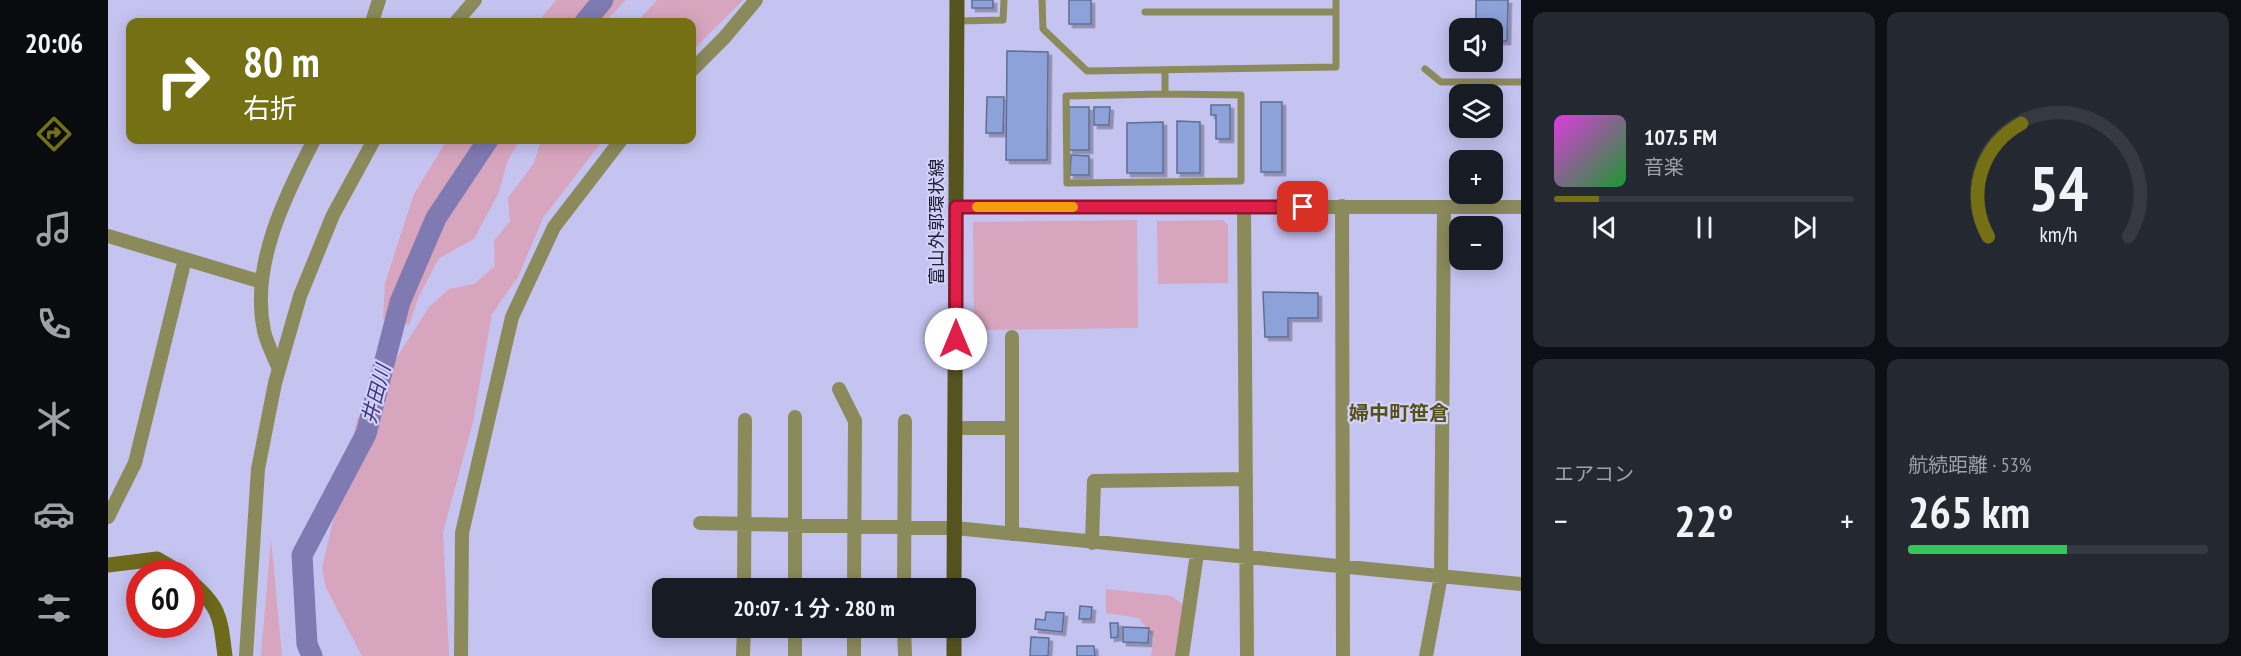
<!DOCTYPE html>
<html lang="ja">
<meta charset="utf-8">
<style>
body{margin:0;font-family:"PT Sans Narrow","Noto Sans JP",sans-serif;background:#242831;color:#f1f3f6;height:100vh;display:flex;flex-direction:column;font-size:22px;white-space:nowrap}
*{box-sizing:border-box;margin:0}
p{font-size:20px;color:#9ea1a6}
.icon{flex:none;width:33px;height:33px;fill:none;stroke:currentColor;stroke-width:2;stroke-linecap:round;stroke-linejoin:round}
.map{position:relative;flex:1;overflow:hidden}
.panel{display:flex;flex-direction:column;gap:12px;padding:12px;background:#0d0f14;width:720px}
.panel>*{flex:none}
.banner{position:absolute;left:18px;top:18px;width:570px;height:126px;border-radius:12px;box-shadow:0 3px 15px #0003;background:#747013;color:#fff;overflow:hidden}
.buttons{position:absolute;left:1341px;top:18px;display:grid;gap:12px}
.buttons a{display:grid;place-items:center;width:54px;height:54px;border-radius:12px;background:#171b24;box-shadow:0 3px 15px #0003;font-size:30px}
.speed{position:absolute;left:18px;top:560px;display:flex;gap:12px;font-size:30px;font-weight:700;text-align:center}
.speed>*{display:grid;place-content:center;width:78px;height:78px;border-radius:50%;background:#171b24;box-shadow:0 3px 15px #0003;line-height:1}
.speed .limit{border:9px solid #d22;background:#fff;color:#111}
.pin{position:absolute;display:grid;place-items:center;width:51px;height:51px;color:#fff;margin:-26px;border-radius:12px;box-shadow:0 3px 9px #0006}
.me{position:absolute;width:66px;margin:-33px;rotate:0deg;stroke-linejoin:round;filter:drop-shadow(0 0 4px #0008)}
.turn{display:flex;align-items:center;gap:21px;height:126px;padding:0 18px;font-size:27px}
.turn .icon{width:78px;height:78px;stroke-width:2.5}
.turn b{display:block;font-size:42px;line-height:51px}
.big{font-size:45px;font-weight:600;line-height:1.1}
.panel .card{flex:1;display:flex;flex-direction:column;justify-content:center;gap:9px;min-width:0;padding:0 21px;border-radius:12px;background:#242831}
.panel .dial{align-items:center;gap:0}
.dial svg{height:156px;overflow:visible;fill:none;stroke:#363941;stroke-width:7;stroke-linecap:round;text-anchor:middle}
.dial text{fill:#f1f3f6;stroke:none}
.song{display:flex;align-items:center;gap:18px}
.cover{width:72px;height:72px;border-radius:9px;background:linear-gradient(135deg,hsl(300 70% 55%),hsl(130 70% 35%))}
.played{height:6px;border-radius:3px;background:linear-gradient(90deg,#747013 15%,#363941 15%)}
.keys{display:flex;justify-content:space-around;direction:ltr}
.heat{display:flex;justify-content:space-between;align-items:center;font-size:33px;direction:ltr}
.charge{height:9px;border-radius:4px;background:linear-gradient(90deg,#34c759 53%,#363941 0)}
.panel .tiles{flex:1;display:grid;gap:12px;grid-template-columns:repeat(2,1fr)}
.trip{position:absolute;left:544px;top:578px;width:324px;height:60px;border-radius:12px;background:#171b24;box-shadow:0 3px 15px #0003;font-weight:600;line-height:60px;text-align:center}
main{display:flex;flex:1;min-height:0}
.tab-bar{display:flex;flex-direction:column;width:108px;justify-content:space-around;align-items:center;background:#090b0e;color:#9ea1a6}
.tab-bar .icon{width:42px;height:42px}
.tab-bar .selected{color:#747013}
.tab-bar b{font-size:27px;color:#f1f3f6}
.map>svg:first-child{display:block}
.green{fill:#d8a5bf}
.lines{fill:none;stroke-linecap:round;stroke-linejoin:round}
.river{stroke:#7f7ab2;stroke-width:21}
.building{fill:#8ca2d9;stroke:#5e6e93;stroke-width:1.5;filter:url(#shadow)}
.service{stroke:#8b8a5b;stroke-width:7}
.minor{stroke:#8b8a5b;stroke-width:14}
.secondary{stroke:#6d6a1b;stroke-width:15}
.primary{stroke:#55531e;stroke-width:15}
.route-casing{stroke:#92132f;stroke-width:15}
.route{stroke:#e11d48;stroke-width:10}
.slow{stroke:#f59e0b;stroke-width:10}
.labels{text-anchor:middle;stroke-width:4.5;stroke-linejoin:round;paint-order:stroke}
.street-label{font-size:18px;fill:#212031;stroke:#d2d0fd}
.water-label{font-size:20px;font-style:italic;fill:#40347a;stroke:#d2d0fd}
.neighbourhood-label{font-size:20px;font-weight:bold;fill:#555216;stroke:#d2d0fd}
</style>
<main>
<nav class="tab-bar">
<b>20:06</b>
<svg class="icon selected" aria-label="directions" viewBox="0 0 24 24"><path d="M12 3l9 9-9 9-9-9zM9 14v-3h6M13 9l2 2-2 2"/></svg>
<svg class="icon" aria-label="music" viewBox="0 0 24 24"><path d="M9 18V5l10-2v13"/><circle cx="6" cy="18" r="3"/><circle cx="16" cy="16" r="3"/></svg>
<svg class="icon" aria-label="phone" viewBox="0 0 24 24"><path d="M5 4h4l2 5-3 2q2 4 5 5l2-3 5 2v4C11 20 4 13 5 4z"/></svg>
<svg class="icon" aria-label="climate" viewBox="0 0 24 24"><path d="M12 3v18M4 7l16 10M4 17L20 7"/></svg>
<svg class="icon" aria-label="car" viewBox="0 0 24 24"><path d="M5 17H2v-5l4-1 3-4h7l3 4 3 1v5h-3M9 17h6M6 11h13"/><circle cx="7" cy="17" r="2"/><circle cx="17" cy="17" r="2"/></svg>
<svg class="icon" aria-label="filters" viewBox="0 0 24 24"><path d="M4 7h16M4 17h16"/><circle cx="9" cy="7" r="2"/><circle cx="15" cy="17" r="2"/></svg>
</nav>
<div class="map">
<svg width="1413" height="656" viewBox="0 0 1413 656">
<defs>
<filter id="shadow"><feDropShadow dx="3.5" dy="3.5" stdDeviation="0" flood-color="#0004"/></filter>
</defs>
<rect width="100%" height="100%" fill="#c5c3f0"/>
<path class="green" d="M448,0H518L497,22H430Z
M549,0H635L584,51V22H529Z
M339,140H412L400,160L390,194L366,239L331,258L311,296L301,325L275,319L277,283L306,194Z
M433,140H495L435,218L410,277L384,314L365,422L335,532L341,656H254L218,588L214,568L249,420L321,307L341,289L366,284L387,266L386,241L402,221L400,198L426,163Z
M1029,220L1030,328L866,330L865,222Z
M1115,220L1120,225V283L1050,284L1049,221Z
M163,539L174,656H153Z
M998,589L1063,596L1080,608L1075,656H1043L1046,638L1031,618L998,613Z"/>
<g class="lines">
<path class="river" d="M477,22L495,0
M204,656L199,644L194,555L258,434L292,302L328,218L380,140"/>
</g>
<path class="building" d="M864,0H885V8H864Z
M961,0H983V24H961Z
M1368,0H1400L1399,41H1384V28H1368Z
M899,51L940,52L939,160H898Z
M879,97H896L895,133H878Z
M1153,102H1174V172H1153Z
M1103,105H1122V139H1108V115H1103Z
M961,107H981V150H961Z
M986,107H1002L1001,125H986Z
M1069,121L1092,122V173H1069Z
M1055,122V173H1019V123Z
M963,155L981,156V175H962Z
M1155,292L1210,293V318H1180V337H1157Z
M972,606L984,607L983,619H971Z
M938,612L956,613L954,632L927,629L928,619L937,620Z
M1002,623H1010V637L1003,638Z
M1015,627L1041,628L1040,643L1015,642Z
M923,637L941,638L940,656H922Z
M969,646H986L987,656H969Z"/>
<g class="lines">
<path class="service" d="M934,0L935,29L979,71L1228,67V0
M1037,12H1228
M850,21L895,20L896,0
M1317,69L1333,82H1413
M1057,94L1133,95V181L959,183L958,96Z
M1057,94V70"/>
<path class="minor" d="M264,22L271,0
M348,22L367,0
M584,70L616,38L648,0
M1234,206L1235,656
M848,207H1413
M1136,207L1139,656
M0,236L154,282
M904,337V534
M171,369C166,357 159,344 156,331C142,266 177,196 206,140
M731,389L747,421L746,588
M687,417V588
M848,428H904
M0,517L27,463L77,259
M592,523L847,528L1413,584
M984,543L986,481L1138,479
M636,588L637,420
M796,588L797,421
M746,627V656
M796,627L797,656
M138,656L150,469L167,383L192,296L225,215L266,140
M353,656L354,533L404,317L446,227L513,140
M635,656L636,627
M687,656V627
M1074,656L1089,554
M1318,656L1333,576L1336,207"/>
<path class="secondary" d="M0,565L49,559L73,573
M82,581C113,608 112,617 117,656"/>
<path class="primary" d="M846,588L849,0
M846,656V627"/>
</g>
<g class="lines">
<g class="route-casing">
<path id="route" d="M848,339V207H1195"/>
</g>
<use href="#route" class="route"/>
<path class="slow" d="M869,207H965"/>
</g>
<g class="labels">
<g class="street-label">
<text transform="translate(829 222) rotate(-90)" y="6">富山外郭環状線</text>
</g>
<g class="water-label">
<text transform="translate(268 394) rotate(-75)" y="7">井田川</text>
</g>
<g class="neighbourhood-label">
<text x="1291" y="420">婦中町笹倉</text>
</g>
</g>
</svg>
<div class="buttons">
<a><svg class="icon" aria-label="sound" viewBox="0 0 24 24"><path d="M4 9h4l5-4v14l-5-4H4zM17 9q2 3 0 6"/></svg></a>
<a><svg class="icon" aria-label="layers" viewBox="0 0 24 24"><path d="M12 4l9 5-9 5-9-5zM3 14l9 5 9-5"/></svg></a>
<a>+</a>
<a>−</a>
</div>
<div class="speed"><div class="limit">60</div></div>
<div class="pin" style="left:1195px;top:207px;background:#d93025"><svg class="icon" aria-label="arrive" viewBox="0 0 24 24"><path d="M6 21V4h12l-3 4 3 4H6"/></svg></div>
<svg class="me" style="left:848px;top:339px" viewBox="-20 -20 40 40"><circle r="19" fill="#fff"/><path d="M0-13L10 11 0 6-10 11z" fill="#e11d48"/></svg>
<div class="trip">20:07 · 1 分 · 280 m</div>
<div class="banner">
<div class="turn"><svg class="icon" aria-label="right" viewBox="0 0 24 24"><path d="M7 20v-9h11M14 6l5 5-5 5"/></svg><div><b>80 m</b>右折</div></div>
</div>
</div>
<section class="panel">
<div class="tiles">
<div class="card">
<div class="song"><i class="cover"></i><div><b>107.5 FM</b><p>音楽</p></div></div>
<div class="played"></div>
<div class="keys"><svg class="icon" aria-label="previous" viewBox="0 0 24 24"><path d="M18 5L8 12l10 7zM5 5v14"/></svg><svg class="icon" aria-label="pause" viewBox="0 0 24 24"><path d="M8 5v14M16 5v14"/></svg><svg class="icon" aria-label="next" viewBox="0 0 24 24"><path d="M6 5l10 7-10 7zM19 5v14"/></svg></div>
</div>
<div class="card dial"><svg viewBox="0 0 100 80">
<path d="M14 69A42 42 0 1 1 86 69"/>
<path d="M14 69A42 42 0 0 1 31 11" stroke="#747013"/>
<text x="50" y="56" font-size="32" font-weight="700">54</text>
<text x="50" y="72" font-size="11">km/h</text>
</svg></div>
<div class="card"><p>エアコン</p>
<div class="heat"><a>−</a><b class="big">22°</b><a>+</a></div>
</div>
<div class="card"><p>航続距離 · 53%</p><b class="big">265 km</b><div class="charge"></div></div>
</div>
</section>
</main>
